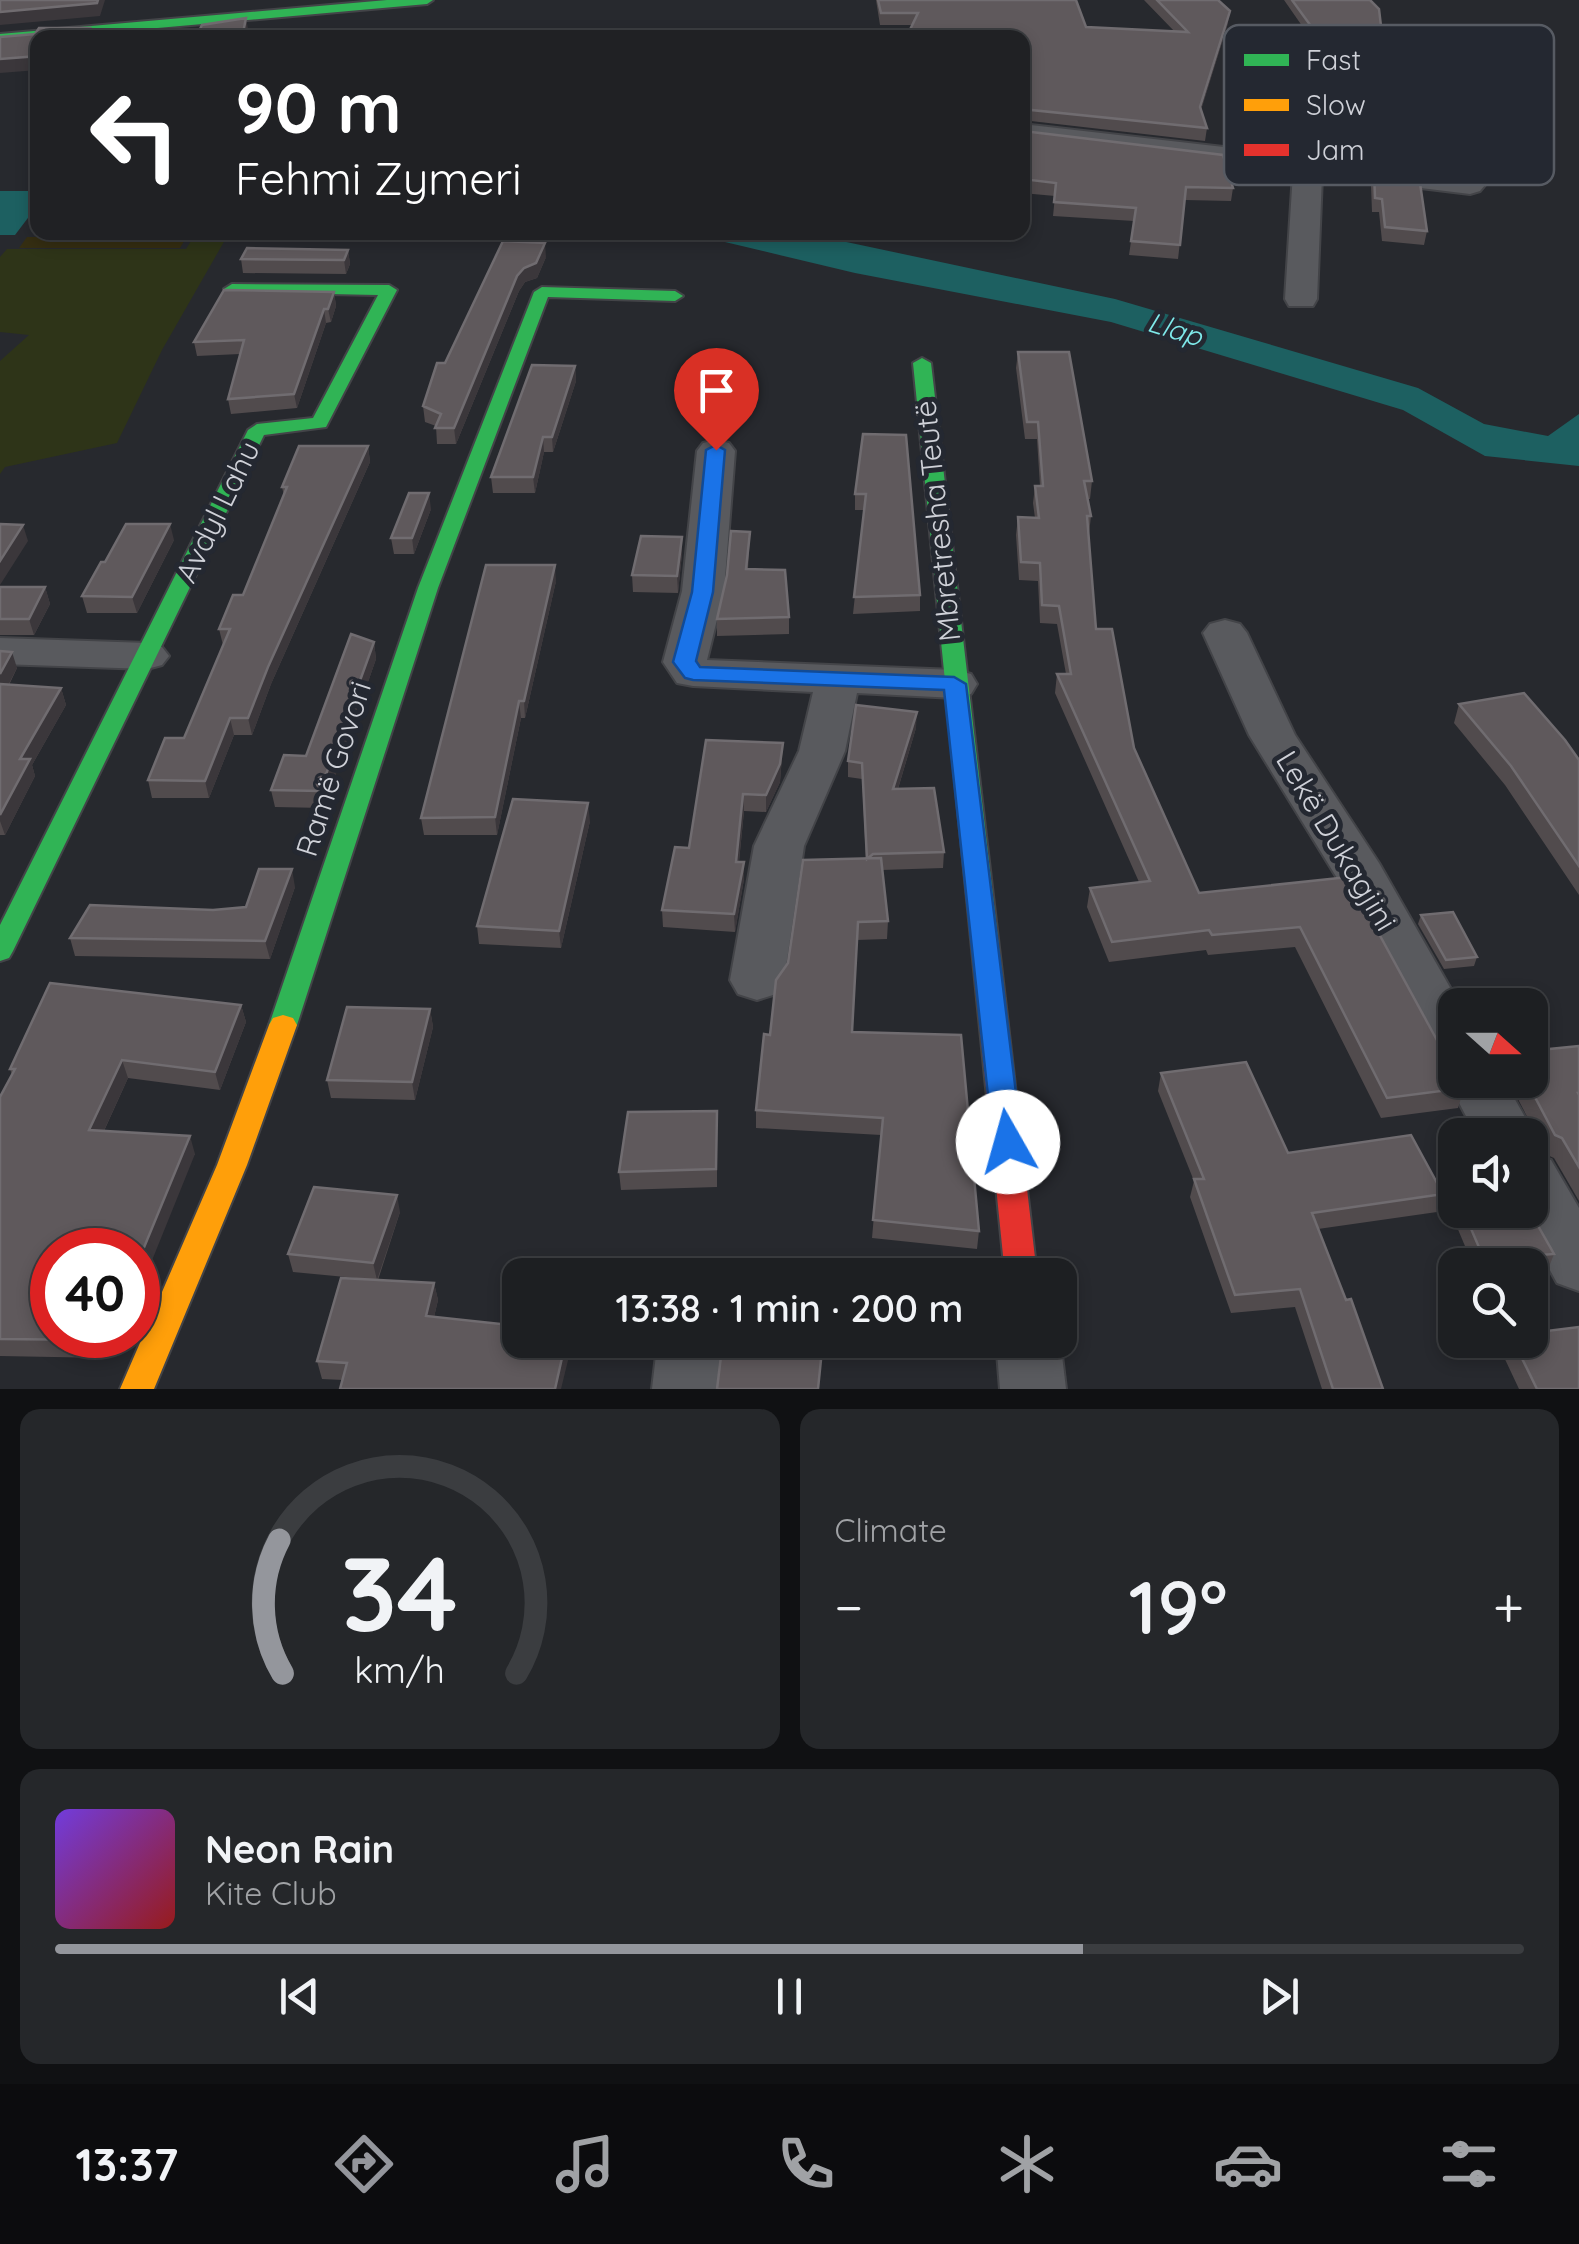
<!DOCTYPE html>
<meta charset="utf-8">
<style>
body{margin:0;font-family:Quicksand,sans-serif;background:#25272a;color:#f1f3f6;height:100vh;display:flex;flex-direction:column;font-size:38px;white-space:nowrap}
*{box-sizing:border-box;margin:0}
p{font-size:32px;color:#a0a2a5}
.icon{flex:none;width:55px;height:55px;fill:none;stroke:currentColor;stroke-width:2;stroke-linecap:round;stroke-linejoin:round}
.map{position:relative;height:1389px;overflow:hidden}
.panel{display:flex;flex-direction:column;gap:20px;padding:20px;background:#101113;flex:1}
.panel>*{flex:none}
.top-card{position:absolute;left:30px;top:30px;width:1000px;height:210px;border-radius:20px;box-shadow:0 5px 15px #0003,0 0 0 2px #3b3d40;background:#202124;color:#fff;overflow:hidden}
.needle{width:65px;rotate:111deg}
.buttons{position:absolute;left:1438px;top:988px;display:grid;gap:20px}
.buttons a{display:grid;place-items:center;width:110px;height:110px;border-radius:20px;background:#1d1f22;box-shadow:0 5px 15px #0003,0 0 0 2px #3b3d40;font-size:50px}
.speed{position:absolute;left:30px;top:1228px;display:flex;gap:20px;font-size:50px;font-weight:700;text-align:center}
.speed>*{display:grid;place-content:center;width:130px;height:130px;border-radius:50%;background:#1d1f22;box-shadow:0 5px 15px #0003,0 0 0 2px #3b3d40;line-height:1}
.speed .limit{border:15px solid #d22;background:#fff;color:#111}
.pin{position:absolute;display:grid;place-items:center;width:85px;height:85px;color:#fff;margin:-102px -42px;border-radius:50% 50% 50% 0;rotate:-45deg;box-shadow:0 0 10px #0007}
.pin .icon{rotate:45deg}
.me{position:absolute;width:110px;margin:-55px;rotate:353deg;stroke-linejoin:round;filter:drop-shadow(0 0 8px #0008)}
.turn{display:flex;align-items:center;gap:35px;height:210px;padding:0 40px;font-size:45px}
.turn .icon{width:130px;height:130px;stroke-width:2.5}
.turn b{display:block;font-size:70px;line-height:85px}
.big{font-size:75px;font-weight:600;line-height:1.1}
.panel .widget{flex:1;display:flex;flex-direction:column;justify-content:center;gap:15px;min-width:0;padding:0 35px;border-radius:20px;background:#25272a}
.panel .dial{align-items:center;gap:0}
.dial svg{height:260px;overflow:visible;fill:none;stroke:#3b3d40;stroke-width:7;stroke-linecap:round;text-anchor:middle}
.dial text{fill:#f1f3f6;stroke:none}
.song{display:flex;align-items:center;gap:30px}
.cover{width:120px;height:120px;border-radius:15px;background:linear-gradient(135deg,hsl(260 70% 55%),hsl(0 70% 35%))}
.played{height:10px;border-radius:5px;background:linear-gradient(90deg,#94969c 70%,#3b3d40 70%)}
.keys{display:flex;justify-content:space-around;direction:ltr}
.heat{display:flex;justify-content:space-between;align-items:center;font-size:55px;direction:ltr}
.panel .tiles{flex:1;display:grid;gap:20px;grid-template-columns:1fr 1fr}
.widget:last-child{grid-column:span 2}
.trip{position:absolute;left:502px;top:1258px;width:575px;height:100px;border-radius:20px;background:#1d1f22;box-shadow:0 5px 15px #0003,0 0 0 2px #3b3d40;font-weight:600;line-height:100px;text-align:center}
.dock{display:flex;height:160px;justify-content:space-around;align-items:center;background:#0c0c0e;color:#a0a2a5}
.dock .icon{width:70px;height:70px}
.dock .current{color:#94969c}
.dock b{font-size:45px;color:#f1f3f6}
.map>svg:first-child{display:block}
.green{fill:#2e3418}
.sand{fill:#352e12}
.water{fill:#1d6061}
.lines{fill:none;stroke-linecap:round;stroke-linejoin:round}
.street-casing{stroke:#434448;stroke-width:4}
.fast-casing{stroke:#434448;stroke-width:4}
.slow-casing{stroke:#434448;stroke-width:4}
.jam-casing{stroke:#434448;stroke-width:4}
.street{fill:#595a5e;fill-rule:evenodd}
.fast{fill:#30b455;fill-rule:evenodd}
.slow{fill:#ff9f0a;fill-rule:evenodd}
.jam{fill:#e5322d;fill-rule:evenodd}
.wall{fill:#514b4d}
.shaded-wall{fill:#3b373b}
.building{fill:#5f595c;stroke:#706c70;stroke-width:2.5}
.route{fill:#1a73e8;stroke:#114b97;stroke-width:2.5}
.labels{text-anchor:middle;stroke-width:10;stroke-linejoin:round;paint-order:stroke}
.far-water-label{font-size:28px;font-style:italic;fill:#7feaeb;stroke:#242831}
.street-label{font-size:30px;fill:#cfd1d8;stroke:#242831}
.key{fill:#242831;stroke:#575b63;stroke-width:2.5}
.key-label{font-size:28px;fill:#cfd1d8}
</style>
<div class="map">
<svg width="1579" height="1389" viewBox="0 0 1579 1389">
<rect width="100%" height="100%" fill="#27292e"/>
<path class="green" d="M196,233H229L162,350L117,443L5,467L0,474V361L29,335L0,332V257L7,249H186Z"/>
<path class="sand" d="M82,232H189V233L180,248H19L27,237H78Z"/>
<path class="water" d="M0,191H37V206L15,235H0Z
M687,233H804L1115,299L1418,388L1484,424L1548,436L1579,414V466L1485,456L1403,410L1111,322L855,273Z"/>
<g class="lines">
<g class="street-casing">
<path id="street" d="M1293,39L1306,47L1324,117L1322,159L1470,176L1480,179L1485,185L1480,191L1470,194L1322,176L1317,299L1313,306H1289L1285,299L1293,173L1022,140V124L1294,155L1296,117L1280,47Z
M716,440L729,443L735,451L724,591L707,660L955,670L971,674L977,684L971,694L955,698L857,693L845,751L804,846L784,980L776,994L757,1000L738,994L730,980L754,846L799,751L813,692L693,686L677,683L663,662L682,591L697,451L703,443Z
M1225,620L1240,624L1247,633L1295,735L1379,863L1460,1005H1455V1080H1504L1535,1135L1530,1145V1135H1476L1447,1080L1454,1066L1435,1060L1337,878L1249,735L1203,633L1210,624Z
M0,638L147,643L162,647L169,656L162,665L147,669L0,664Z
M1530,1153L1551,1160L1579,1208V1291L1557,1283L1517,1210H1530Z
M663,1340H715L722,1355L718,1389H652L656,1355Z
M996,1340L1060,1339L1066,1389H1000Z"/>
</g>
<g class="fast-casing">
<path id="fast" d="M387,0H433L427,4L0,42V34Z
M232,284L389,285L397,290L326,427L264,435L13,951L9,958L0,961V925L248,430L257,424L313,418L378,295L226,292L224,289Z
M542,287L675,291L683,296L675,301L548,297L438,588L297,1025L293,1032L283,1035L273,1032L269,1025L418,588L534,292Z
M922,358L931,363L1005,999L1001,1006L991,1009L981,1006L977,999L913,363Z"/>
</g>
<g class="slow-casing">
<path id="slow" d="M283,1015L293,1018L297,1025L247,1165L154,1389H120L217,1165L269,1025L273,1018Z"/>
</g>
<g class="jam-casing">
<path id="jam" d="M991,989L1001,992L1005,999L1037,1275H1005L977,999L981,992Z"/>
</g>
<use href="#street" class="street"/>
<use href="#fast" class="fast"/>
<use href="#slow" class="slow"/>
<use href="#jam" class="jam"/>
</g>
<path class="wall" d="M876,0H1076L1086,27L1174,31L1144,0H1218L1228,23L1201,110L1207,128L1205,141L1022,120V38L912,25H880Z
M1284,0H1370L1385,60L1383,71L1342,68L1341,44L1314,43Z
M1022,131L1233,188L1231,201L1185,200L1178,259L1129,255L1134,221L1053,216L1055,196L1022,193Z
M1372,148L1411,152L1408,165L1370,161Z
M1374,172L1427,231L1424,245L1382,241L1379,212H1372L1371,186Z
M348,250L350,264L346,274L243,273L241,259Z
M546,257L537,278L525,282L519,291L456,444H437L436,426L425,422L423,406L445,363Z
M334,292L336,306L331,322L326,323L297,408L231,414L228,399L240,354L197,356L194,342Z
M1018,352L1092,481L1090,499H1087L1091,516L1089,534L1096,629L1134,748L1199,893L1348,877L1464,1088L1458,1108L1381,1118L1295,947L1208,955L1206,950L1109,962L1087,907L1090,888L1139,882L1055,693L1057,674H1066L1057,624L1040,623L1038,581L1019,580L1016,535L1018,517L1035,518L1033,503L1035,486H1040L1037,439H1025L1016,368Z
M575,366L576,381L553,452H544L535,493H493L491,477Z
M689,374L736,406V421L693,423Z
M863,434L920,595V611L853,614L864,510H855V494Z
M368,446L370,462L271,684L252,735H234L209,798H152L148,780L184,738L223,645L219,629L243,595L284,496L282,487Z
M431,509L414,554H394L391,538Z
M750,532L748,569L789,617V634L717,636V619Z
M174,540L137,613H87L82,596L105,562Z
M682,553L678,593L633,592L632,575Z
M556,581L525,718H521L497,835H424L421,818Z
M0,587H45L50,604L34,635H0Z
M374,642L376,659L324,808L275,807L271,790L306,756Z
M0,651L17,668L9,685L61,688L66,705L32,765L35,776L5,835H0Z
M1459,704L1579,760V895L1505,785L1454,723Z
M916,728L898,789L944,852L943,868L882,870L888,921L887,939L857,940L852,1032L979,1231L977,1249L872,1238L881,1135L756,1128V1110L770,1035L866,859L862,779L848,777V761Z
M783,743L780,782L766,812L744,811L739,862L744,879L735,932L663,927L662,910L689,848Z
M590,821L561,948L479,944L477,926Z
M295,887L270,959L75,956L70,938L213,910L246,907Z
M1421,915L1477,957L1474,966L1444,969L1418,924Z
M241,1005L246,1022L220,1090L128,1078L104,1131L195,1154L52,1335H117L107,1358L0,1356V1097L12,1075L10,1069Z
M430,1009L433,1027L415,1100L331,1098L327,1080Z
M1579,1046V1201L1554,1158L1547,1155L1508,1080H1530Z
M1161,1073L1288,1153L1440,1187L1446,1169H1455V1210H1529L1554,1254L1547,1272L1530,1273V1265H1473L1443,1194L1437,1212L1318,1229L1346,1300L1383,1389H1322L1295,1307L1231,1313L1190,1197L1194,1181L1158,1091Z
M717,1111V1187L621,1190L619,1172Z
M400,1212L378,1280L434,1283L438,1300L434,1317L520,1340H570L571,1348L343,1380L322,1379L317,1361L356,1278L293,1272L288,1254Z
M1509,1340H1530L1579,1389H1519L1503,1355Z"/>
<path class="shaded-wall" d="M98,0H105L100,16L0,25V12Z
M1230,11L1228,23L1198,119L1200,107Z
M246,18L248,29L246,38H242Z
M38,56V70L0,73V59Z
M545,243L546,257L537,278L525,282L519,291L456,444L454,428L517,276Z
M348,250L350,264L346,274L344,260Z
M334,292L336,306L331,322L328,309Z
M324,309L326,323L297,408L294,394Z
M575,366L576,381L553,452L552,437Z
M543,437L544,452L535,493L533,477Z
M368,446L370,462L271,684L252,735L248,718L268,667Z
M429,493L431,509L414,554L412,538Z
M170,524L174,540L137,613L132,597Z
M23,525L28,541L0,585V561Z
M682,537V553L678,593L677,576Z
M555,565L556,581L525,718L524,701Z
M45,587L50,604L34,635L29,619Z
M374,642L376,659L324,808L320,791Z
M12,652L17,668L0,701V674Z
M61,688L66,705L32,765L35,776L5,835L0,821V815L20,759Z
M519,701L521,718L497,835L495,817Z
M917,712L916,728L893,805V789Z
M230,718L234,735L209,798L205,781Z
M783,743L780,782L766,812V795Z
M743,794L744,811L737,880L736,862Z
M588,803L590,821L561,948L559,931Z
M744,862V879L735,932L734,914Z
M292,869L295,887L270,959L265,941Z
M241,1005L246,1022L220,1090L215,1072Z
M430,1009L433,1027L415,1100L412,1082Z
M122,1060L128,1078L96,1148L89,1130Z
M190,1136L195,1154L138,1295V1262Z
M397,1195L400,1212L377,1280L373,1263Z
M434,1283L438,1300L430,1334L426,1316Z
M102,1335H117L107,1358L100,1340Z
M566,1340H570L571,1348L561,1389H555Z"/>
<path class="building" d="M0,0H98L97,3L0,12Z
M878,0H1076L1086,27L1188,32L1157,0H1218L1230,11L1200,107L1207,128L1022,109V38H906L918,13H881Z
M1292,0H1370L1379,9L1385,60L1344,58L1343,34L1316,33Z
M246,18L242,38H152L153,35L199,31L202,25Z
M39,28H90L86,38H38V56L0,59V37L35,34Z
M577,34L614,35V38H577Z
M1023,131L1223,155L1233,188L1186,187L1180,245L1131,241L1136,208L1054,202L1056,183L1022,179Z
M1374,172L1414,177L1415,183H1420L1427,231L1385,227L1382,199L1375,198Z
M503,241L545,243L536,263L524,268L517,276L454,428H435L441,414L423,406L437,363H445Z
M247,248L348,250L344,260L241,259Z
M224,290L334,292L328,309H324L294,394L228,399L244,340L194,342Z
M1018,352H1069L1092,481H1084L1091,516H1087L1096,629H1112L1134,748L1199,893L1348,877L1438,1042L1455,1048L1450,1062L1455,1071V1080H1460L1464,1088L1387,1098L1300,927L1212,935L1209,930L1112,942L1090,888L1150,881L1057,674H1071L1059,606L1042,605L1040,563L1021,562L1018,517L1039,518L1035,486H1043L1038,422H1027Z
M532,365L575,366L552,437H543L533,477H491Z
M732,373L736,406L692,407L689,374Z
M863,434L906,435L920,595L854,597L866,494H855Z
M299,446H368L268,667L248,718H230L205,781L148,780L165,738H184L230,629H219L233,595H243L287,487H282Z
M409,493H429L412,538H391Z
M0,524L23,525L0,561Z
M126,524H170L132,597L82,596L101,562H105Z
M731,531L750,532L746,569L785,570L789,617L717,619L727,575Z
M641,536L682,537L677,576L632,575Z
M486,565H555L524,701H519L495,817L421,818Z
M0,587H45L29,619H0Z
M351,634L374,642L320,791L271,790L284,755L306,756Z
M0,651L12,652L0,674Z
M0,684L61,688L20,759H30L0,815Z
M1524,693L1565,740L1579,760V866L1511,766L1459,704Z
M856,705L917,712L893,789L934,788L944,852L873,854L867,859L862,763L848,761Z
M706,740L783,743L780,764L766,795L743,794L736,862H744L734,914L662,910L675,847L689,848Z
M513,799L588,803L559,931L477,926Z
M881,858L888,921L858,922L852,1032L961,1035L979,1231L873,1220L883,1118L756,1110L764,1034L770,1035L776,980L788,963L803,860Z
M259,869H292L265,941L70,938L90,905L213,910L246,907Z
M1453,912L1477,957L1446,960L1421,915Z
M50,983L241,1005L215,1072L122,1060L89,1130L190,1136L138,1262V1250H52V1335H102L100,1340L0,1339V1097L15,1069H10Z
M347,1007L430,1009L412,1082L327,1080Z
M1579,1046V1093H1578L1579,1095V1167L1562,1138L1555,1135L1526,1080H1530V1051Z
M1246,1062L1288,1153L1411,1135L1443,1194L1312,1213L1346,1300L1351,1299L1383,1389H1333L1300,1289L1235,1295L1194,1179H1204L1161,1073Z
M717,1111L716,1169L619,1172L628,1112Z
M1530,1164H1533V1188L1530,1189Z
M1446,1169H1455V1190Z
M314,1187L397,1195L373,1263L288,1254Z
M1463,1210H1529L1554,1254L1484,1259Z
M341,1278L434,1283L426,1316L520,1326V1340H566L555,1389H340L347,1363L317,1361Z
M1579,1327V1389H1537L1513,1340H1530V1333Z
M723,1340H823L818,1389H717Z"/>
<path class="route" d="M716,445L725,450L713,592L696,661L700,667L954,677L966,684L1022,1142L1018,1150L1008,1154L997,1150L993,1142L944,690L693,680L685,678L673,662L692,592L706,450Z"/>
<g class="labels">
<g class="far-water-label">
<text transform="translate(1175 329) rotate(17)" y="10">Llap</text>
</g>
<g class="street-label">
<text transform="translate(218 512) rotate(-64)" y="10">Avdyl Lahu</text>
<text transform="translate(938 521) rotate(-96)" y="10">Mbretresha Teutë</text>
<text transform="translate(334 769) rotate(-72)" y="10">Ramë Govori</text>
<text transform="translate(1336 841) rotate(59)" y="10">Lekë Dukagjini</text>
</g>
</g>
<rect x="1224" y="25" width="330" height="160" rx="15" class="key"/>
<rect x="1244" y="54" width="45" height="12" fill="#30b455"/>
<rect x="1244" y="99" width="45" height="12" fill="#ff9f0a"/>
<rect x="1244" y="144" width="45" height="12" fill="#e5322d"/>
<g class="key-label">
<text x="1306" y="70">Fast</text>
<text x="1306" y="115">Slow</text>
<text x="1306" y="160">Jam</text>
</g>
</svg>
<div class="buttons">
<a><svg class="needle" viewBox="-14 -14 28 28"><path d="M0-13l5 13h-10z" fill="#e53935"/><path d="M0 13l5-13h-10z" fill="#a0a2a5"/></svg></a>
<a><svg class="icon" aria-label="sound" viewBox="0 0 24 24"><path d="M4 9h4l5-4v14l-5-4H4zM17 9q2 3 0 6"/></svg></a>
<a><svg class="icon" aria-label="search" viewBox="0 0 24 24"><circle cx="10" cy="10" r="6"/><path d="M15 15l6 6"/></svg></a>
</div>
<div class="speed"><div class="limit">40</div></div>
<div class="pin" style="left:716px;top:450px;background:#d93025"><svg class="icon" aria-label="arrive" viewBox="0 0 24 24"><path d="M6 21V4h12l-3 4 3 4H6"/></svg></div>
<svg class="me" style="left:1008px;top:1142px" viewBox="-20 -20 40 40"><circle r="19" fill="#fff"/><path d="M0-13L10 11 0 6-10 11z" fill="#1a73e8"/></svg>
<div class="trip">13:38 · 1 min · 200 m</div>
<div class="top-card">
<div class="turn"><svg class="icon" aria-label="left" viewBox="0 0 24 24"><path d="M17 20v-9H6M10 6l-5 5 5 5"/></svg><div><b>90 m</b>Fehmi Zymeri</div></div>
</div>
</div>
<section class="panel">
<div class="tiles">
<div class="widget dial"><svg viewBox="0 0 100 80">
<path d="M14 69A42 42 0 1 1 86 69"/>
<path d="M14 69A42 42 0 0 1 13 28" stroke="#94969c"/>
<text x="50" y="56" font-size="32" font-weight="700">34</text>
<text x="50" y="72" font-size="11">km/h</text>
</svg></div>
<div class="widget"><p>Climate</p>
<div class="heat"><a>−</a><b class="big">19°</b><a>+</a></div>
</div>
<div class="widget">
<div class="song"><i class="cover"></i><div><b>Neon Rain</b><p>Kite Club</p></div></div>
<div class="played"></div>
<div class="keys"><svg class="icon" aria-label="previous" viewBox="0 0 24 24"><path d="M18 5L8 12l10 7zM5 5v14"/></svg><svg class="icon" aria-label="pause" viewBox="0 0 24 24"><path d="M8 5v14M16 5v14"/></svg><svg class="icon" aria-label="next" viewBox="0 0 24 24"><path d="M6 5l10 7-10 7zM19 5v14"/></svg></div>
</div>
</div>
</section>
<nav class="dock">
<b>13:37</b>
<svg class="icon current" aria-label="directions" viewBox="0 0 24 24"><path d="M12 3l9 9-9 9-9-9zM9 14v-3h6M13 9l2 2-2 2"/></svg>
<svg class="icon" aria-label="music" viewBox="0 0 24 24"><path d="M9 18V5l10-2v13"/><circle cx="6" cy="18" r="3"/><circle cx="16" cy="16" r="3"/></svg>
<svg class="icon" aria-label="phone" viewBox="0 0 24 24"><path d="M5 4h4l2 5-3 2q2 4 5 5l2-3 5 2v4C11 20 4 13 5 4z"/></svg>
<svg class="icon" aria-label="climate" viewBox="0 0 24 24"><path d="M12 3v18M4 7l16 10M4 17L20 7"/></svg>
<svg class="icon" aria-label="car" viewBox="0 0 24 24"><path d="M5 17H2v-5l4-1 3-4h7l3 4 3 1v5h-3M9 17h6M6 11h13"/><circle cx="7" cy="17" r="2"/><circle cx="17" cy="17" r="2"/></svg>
<svg class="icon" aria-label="filters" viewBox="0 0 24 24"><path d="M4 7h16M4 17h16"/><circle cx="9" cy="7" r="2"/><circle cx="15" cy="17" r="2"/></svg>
</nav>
